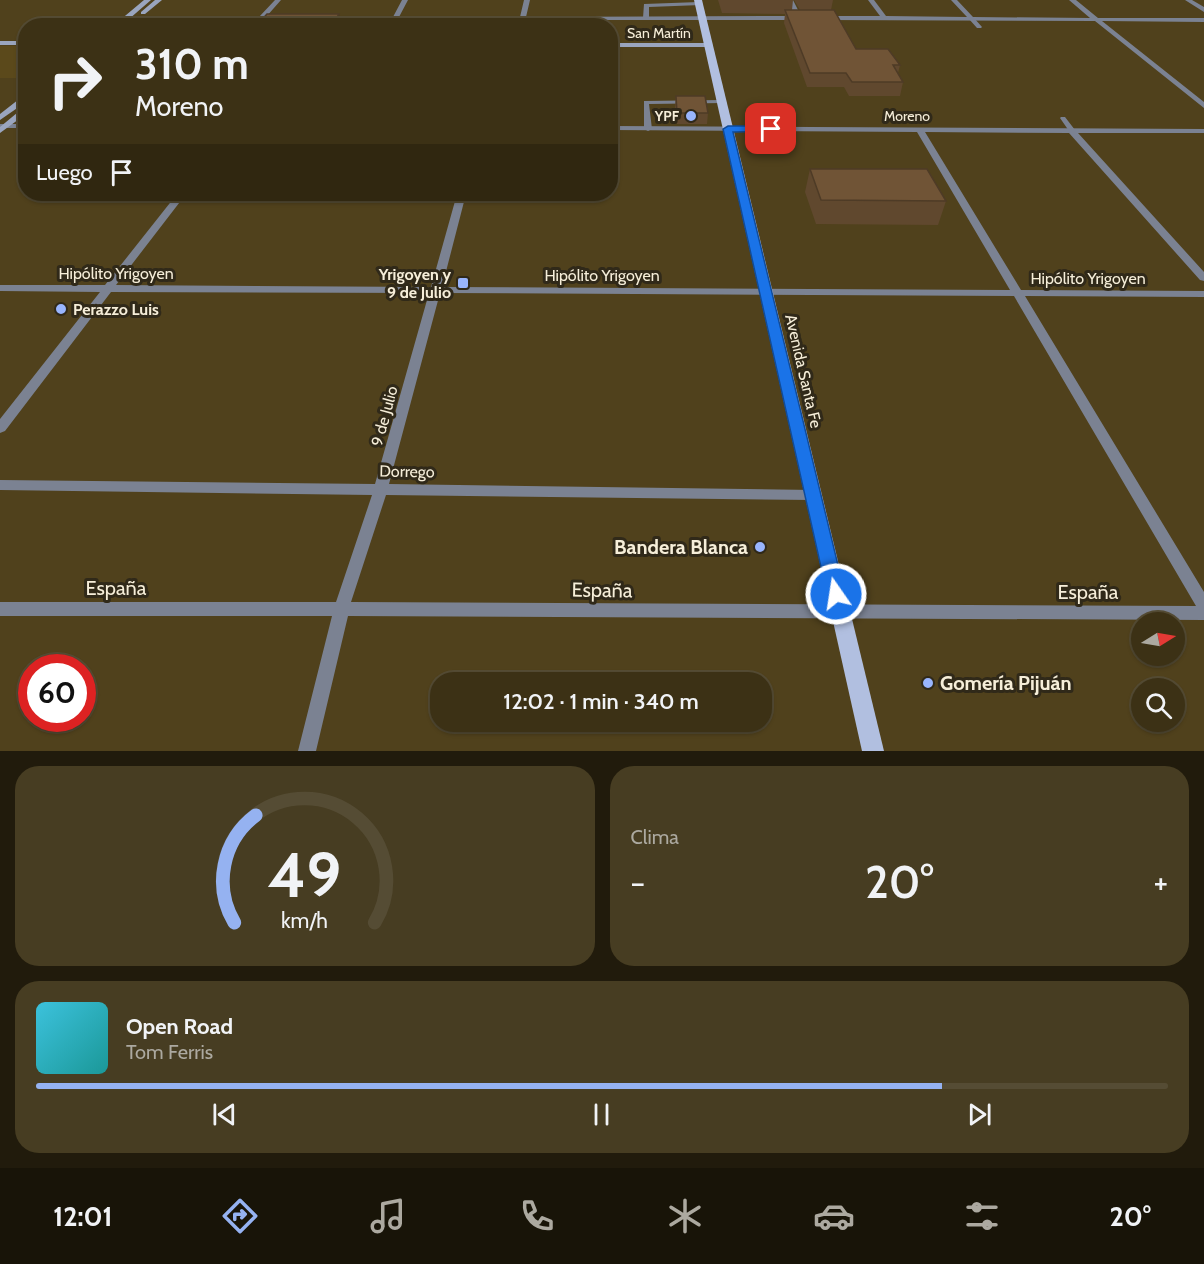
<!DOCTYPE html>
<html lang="es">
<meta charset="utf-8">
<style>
body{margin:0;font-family:Cabin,sans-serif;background:#473d22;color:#f1f3f6;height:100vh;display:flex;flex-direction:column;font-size:22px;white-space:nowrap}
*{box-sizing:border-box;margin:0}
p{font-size:20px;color:#aca9a0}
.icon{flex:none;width:33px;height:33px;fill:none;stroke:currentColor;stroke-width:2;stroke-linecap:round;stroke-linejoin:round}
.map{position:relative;height:751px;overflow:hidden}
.panel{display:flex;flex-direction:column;gap:15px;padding:15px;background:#211b0c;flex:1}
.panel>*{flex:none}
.banner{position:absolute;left:18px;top:18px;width:600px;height:183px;border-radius:24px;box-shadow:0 2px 4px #0004,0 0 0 2px #554c34;background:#3c3115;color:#f1f3f6;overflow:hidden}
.needle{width:39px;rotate:79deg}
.buttons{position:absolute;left:1131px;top:612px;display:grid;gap:12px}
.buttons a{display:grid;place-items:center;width:54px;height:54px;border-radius:50%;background:#3c3115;box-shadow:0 2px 4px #0004,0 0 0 2px #554c34;font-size:30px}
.speed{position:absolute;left:18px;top:654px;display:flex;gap:12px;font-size:30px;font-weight:700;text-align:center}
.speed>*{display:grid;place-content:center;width:78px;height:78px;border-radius:50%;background:#3c3115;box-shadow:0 2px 4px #0004,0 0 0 2px #554c34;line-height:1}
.speed .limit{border:9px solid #d22;background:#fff;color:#111}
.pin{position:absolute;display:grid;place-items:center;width:51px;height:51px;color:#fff;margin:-26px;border-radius:12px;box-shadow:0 3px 9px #0006}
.me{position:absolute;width:66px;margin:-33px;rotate:347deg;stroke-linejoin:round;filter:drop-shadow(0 0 4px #0008)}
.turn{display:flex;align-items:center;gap:21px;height:126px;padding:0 18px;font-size:27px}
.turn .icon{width:78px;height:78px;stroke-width:2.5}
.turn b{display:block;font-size:42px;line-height:51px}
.then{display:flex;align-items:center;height:57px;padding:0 18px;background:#0003;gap:12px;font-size:22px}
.big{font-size:45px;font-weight:600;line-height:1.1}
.panel .widget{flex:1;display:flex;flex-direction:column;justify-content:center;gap:9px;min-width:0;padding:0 21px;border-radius:24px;background:#473d22}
.panel .dial{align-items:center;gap:0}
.dial svg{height:156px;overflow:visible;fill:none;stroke:#554c34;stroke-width:7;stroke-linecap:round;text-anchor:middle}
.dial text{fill:#f1f3f6;stroke:none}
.song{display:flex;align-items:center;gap:18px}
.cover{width:72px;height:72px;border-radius:9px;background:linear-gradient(135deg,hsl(190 70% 55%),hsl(180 70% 35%))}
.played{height:6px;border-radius:3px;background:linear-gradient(90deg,#95b2f1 80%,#554c34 80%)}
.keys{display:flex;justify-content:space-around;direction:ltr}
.heat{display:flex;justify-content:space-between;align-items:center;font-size:33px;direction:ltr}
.panel .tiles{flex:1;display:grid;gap:15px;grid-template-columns:1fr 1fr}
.widget:last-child{grid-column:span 2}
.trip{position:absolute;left:430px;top:672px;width:342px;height:60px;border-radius:24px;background:#3c3115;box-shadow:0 2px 4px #0004,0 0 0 2px #554c34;font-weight:600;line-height:60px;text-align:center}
.tabs{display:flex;height:96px;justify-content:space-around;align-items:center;background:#181408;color:#aca9a0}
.tabs .icon{width:42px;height:42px}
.tabs .active{color:#95b2f1}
.tabs b{font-size:27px;color:#f1f3f6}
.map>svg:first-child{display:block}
.built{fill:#5b491b}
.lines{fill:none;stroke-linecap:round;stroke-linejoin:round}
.lane{fill:#7b8292;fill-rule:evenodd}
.street{fill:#7b8292;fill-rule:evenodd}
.secondary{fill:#9aa5be;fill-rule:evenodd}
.primary{fill:#b1bfe0;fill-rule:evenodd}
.wall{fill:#60482e}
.shaded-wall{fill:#4e3b26}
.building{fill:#705436;stroke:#4e3b26;stroke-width:1.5}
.route{fill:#1a73e8;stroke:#114b97;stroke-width:1.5}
.poi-dot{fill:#99b5fd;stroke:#302919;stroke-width:2}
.labels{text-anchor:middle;stroke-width:6;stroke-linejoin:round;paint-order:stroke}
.far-street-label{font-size:14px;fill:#f6eed9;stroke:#302919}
.far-poi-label{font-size:14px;font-weight:bold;fill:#f6eed9;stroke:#302919;text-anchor:end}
.street-label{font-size:16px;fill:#f6eed9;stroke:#302919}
.poi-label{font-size:16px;font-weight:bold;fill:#f6eed9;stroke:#302919;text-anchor:end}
.near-poi-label{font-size:20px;font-weight:bold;fill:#f6eed9;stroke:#302919;text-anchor:end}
.near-street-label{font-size:20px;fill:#f6eed9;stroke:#302919}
</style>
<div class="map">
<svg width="1204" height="751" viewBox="0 0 1204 751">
<rect width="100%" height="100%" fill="#50411c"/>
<path class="built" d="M0,46H25V78H0Z"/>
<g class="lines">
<path class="lane" d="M699,2L701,5L649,7V18L646,20L643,18L644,4Z
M970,18H974L982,27L981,28H977L969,19Z
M721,100L724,102L723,103L649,104L652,129L648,131L644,129V101Z
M1061,117H1065L1075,130L1073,131H1069L1060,118Z"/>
<path class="street" d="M275,0H281L266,17L278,18L279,19C275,22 259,23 256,21L135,22L132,20L135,18L259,17Z
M402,0H408L399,17H520L524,0H530L526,17L795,16L787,0H793L801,16L804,18L801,20H525L523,26L519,25V20L397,21L394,25L390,26L389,24L391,21H326L323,19L326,17H393Z
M868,0H874L886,16L967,17L951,0H957L973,17L1090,18L1069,0H1076L1098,18H1204V22L1102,21L1204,102V108L1095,21L824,20L821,18L824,16H880Z
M1185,0H1192L1204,7V12Z
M0,124H26V128H0Z
M610,126L1204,129V133H1078L1204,272V281L1200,280L1069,133L925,132L1021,290L1204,291V297L1025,296L1204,592V620L348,616L316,751H298L332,616H0V602H336L372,495L0,490V480L375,484L429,293L111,292L5,431L0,433V419L100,292L0,291V285H105L177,194H186L116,285L431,287L457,194H466L442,287L1010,290L917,132L610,130ZM440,293L1014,296L1196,606L351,602L386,495L813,500L818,499L820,495L818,491L813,490L389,484Z"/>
<path class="secondary" d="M144,0H151L121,26H113Z
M155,0H162L145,14H141V12Z
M0,41H26V45H0Z
M610,43H708L711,45L708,47H610Z
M23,96H26V102L0,120V114Z
M23,108H26V114L0,133V127Z"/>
<path class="primary" d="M694,0H702L884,751H862Z"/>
</g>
<path class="wall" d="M718,0H793L792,10H800L794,0H833L831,10L856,49L900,65L898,73L903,82L900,96H849L844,87H807L784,23L785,14L722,13Z
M676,96L708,113L707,124H677L675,107Z
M810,169L946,201L938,225L816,224L805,192Z"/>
<path class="shaded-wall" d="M339,14L341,24L340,26H332Z"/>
<path class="building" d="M785,10H834L856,49H888L900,65H893L903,82H852L846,73H810Z
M267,14H339L332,26H256Z
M676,96H705L708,113H677Z
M810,169H927L946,201L821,200Z"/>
<path class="route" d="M771,126L775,129L774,131L733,132L845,594L842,600L836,602L830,600L827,594L723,129L728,126Z"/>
<g class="poi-dot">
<circle cx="691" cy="116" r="6"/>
<rect x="457" y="277" width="12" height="12" rx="3"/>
<circle cx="61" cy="309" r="6"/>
<circle cx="760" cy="547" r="6"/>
<circle cx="928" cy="683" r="6"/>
</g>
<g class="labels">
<g class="far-street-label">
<text x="659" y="38">San Martín</text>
<text x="907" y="121">Moreno</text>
</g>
<g class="far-poi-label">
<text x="679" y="121">YPF</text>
</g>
<g class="street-label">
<text x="116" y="279">Hipólito Yrigoyen</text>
<text x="602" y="281">Hipólito Yrigoyen</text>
<text x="1088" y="284">Hipólito Yrigoyen</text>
<text transform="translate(804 371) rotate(77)" y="6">Avenida Santa Fe</text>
<text transform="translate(384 416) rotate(-75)" y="6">9 de Julio</text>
<text transform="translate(407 471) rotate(1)" y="6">Dorrego</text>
</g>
<g class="poi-label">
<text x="451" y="280">Yrigoyen y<tspan x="451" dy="18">9 de Julio</tspan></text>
<text x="73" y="315" text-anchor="start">Perazzo Luis</text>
</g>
<g class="near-poi-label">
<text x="748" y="554">Bandera Blanca</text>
<text x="940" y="690" text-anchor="start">Gomería Pijuán</text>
</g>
<g class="near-street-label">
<text x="116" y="595">España</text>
<text transform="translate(602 590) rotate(1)" y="7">España</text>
<text x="1088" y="599">España</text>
</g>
</g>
</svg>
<div class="buttons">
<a><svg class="needle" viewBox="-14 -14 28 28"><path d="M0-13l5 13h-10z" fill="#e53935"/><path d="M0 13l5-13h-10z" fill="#aca9a0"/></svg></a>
<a><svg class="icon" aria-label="search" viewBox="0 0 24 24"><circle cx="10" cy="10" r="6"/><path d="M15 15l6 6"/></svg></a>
</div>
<div class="speed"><div class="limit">60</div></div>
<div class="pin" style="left:771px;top:129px;background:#d93025"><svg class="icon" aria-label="arrive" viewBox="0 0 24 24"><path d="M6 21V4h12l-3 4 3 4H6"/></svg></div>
<svg class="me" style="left:836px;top:594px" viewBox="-20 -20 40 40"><circle r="17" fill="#1a73e8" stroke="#fff" stroke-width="3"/><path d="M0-11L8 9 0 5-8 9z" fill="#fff"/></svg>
<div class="trip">12:02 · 1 min · 340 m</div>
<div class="banner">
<div class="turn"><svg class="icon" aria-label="right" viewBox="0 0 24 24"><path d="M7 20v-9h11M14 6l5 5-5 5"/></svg><div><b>310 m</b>Moreno</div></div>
<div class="then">Luego<svg class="icon" aria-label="arrive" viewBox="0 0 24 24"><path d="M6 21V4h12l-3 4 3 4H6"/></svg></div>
</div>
</div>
<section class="panel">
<div class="tiles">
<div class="widget dial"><svg viewBox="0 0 100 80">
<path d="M14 69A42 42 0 1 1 86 69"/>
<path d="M14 69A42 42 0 0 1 25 14" stroke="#95b2f1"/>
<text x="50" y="56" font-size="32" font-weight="700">49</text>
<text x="50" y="72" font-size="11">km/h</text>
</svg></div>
<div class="widget"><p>Clima</p>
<div class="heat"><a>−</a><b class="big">20°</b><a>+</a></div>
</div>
<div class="widget">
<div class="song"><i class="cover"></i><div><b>Open Road</b><p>Tom Ferris</p></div></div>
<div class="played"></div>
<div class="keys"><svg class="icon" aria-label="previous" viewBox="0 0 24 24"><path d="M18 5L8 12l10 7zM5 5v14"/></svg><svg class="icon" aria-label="pause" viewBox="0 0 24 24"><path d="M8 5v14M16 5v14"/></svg><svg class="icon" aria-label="next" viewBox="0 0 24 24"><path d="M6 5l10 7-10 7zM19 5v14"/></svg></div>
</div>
</div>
</section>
<nav class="tabs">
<b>12:01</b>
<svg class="icon active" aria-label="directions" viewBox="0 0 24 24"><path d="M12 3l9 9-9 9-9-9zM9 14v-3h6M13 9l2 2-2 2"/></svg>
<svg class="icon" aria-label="music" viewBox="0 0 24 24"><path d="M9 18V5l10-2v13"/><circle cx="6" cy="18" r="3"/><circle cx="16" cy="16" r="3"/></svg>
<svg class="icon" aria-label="phone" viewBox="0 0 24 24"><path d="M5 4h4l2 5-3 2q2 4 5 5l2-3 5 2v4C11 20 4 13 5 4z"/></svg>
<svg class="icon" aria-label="climate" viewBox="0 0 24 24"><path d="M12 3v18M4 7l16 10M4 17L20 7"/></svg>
<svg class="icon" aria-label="car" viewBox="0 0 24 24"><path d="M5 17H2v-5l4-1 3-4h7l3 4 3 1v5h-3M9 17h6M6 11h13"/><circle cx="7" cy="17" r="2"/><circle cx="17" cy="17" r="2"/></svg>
<svg class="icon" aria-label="filters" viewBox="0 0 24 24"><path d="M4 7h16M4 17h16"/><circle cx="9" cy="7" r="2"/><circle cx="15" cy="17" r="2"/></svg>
<b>20°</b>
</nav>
